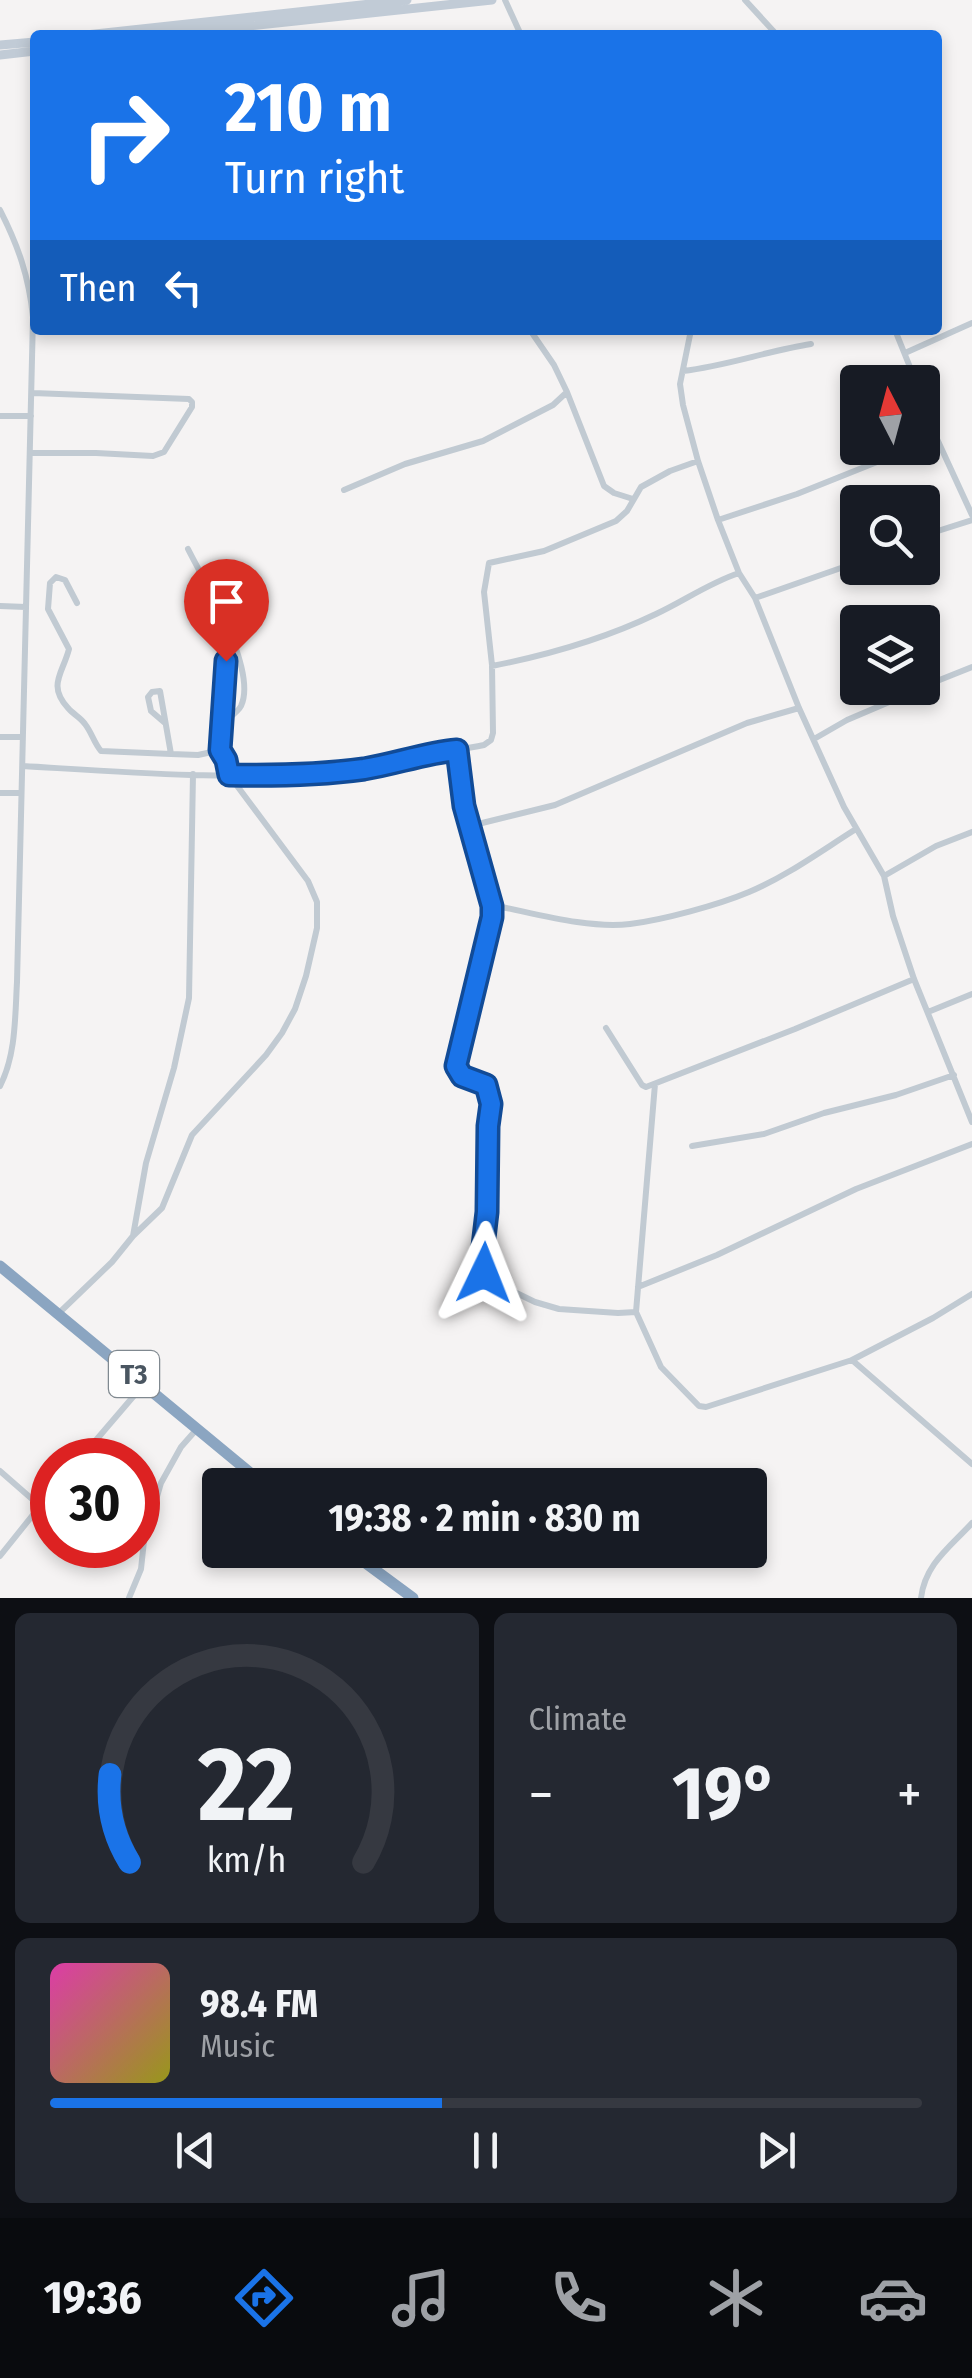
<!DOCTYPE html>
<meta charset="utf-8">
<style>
body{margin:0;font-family:"Fira Sans Condensed",sans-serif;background:#242831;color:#f1f3f6;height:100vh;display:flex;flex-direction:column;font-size:38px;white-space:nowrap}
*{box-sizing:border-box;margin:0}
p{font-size:32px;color:#9ea1a6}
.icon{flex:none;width:55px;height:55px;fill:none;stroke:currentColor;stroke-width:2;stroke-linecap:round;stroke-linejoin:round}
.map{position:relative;height:1598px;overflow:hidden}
.panel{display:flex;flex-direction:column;gap:15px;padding:15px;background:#0d0f14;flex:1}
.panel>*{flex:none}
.hud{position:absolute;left:30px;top:30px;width:912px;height:305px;border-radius:10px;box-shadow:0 5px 15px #0003;background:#1a73e8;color:#fff;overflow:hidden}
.needle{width:65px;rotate:354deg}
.controls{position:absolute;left:840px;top:365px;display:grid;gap:20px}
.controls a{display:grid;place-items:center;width:100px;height:100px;border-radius:10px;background:#171b24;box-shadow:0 5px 15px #0003;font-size:50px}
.speed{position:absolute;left:30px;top:1438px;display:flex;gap:20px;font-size:50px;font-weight:700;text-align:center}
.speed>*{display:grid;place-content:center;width:130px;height:130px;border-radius:50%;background:#171b24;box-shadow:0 5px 15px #0003;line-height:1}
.speed .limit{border:15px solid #d22;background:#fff;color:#111}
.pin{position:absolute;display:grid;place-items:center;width:85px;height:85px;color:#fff;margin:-102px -42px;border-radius:50% 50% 50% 0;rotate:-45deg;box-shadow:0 0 10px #0007}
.pin .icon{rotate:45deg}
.me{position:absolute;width:110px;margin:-55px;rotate:2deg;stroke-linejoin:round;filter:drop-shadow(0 0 8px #0008)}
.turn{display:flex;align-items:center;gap:35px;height:210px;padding:0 30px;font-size:45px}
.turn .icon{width:130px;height:130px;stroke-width:2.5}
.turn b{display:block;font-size:70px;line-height:85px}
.then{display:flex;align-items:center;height:95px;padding:0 30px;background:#0003;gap:20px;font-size:38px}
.big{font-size:75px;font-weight:700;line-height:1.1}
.panel .widget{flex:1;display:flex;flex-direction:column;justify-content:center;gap:15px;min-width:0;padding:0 35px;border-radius:15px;background:#242831}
.panel .dial{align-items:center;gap:0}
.dial svg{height:260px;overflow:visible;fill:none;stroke:#363941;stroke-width:7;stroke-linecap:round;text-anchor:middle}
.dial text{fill:#f1f3f6;stroke:none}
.song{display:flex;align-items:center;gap:30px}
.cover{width:120px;height:120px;border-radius:15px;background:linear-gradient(135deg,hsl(320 70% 55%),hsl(60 70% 35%))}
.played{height:10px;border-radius:5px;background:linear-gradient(90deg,#1a73e8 45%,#363941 45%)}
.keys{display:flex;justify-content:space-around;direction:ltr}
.heat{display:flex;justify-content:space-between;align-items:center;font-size:55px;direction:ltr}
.panel .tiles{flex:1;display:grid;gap:15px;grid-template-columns:1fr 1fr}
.widget:last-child{grid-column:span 2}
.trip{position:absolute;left:202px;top:1468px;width:565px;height:100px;border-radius:10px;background:#171b24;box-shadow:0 5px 15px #0003;font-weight:700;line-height:100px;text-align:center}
.tabs{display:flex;height:160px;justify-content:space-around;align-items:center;background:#090b0e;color:#9ea1a6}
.tabs .icon{width:70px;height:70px}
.tabs .on{color:#1a73e8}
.tabs b{font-size:45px;color:#f1f3f6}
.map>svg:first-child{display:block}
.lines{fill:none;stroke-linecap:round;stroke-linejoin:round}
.street{stroke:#c1cad2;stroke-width:6}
.secondary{stroke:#c1cbd6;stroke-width:9}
.highway{stroke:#8ba5c1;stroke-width:11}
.route-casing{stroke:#114b97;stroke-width:25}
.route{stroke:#1a73e8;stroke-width:18}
.labels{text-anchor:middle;stroke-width:10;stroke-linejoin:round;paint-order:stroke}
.shield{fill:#fff;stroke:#808990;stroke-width:2.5}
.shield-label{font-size:28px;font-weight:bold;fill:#4a5661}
</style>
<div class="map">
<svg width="972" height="1598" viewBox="0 0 972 1598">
<rect width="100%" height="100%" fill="#f5f3f3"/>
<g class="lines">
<path class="street" d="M505,0L521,35
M745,0L777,35
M0,210C18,245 29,277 33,317L17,982C15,1017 16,1055 0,1086
M691,330L680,384L683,405L698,461L718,520L739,573L755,598L799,708L844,807L884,876L893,916L914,979L972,1122
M895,330L916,382
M905,353L972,323
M683,371C726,366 767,351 811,344
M567,392L604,486L614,493L633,499
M922,400L937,439L972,515
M0,416H31
M922,444L937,439
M30,453H96L153,456L164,452L192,407V402L189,399L33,393
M344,490L405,464L483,441L553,405L567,392L554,365L530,330
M718,520L797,494L912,448
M922,536L972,520
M188,549C205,583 258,670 241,706C238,712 230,717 224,722
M755,598L858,562
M77,603L65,580L56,577L50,583L48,609L69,649C63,673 47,685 68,708C73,714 81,718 85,724C92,733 94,743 101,751L171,754
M0,606L26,607
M492,665L484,592L489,563L544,551L616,521L627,511L641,487L670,471L698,461
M922,687L972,667
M165,723L151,711L148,697L152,692L160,691L171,754L198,755L221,750
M0,737H22
M814,739L847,720L922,688
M457,751L464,806L492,905L491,917L456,1066L462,1077L486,1085L491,1104L488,1126L487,1212L482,1255L484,1273L488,1279L535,1302L559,1309L618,1313L636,1312
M23,766C123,772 224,780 324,773C361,771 395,759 431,753C449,750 466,749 484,745L491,740L493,733L492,666C548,655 604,639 656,614C684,601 709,583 739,573
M0,793H21
M470,826L555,805L747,723L799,708
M884,876L936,846L972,832
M492,905C534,913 587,929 630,924C663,920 718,905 749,892C787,876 821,851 856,829
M928,1012L972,994
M606,1028L642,1085L646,1087L795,1029L914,979
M655,1084L636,1312L661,1367L699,1406L706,1407L852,1360L933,1318L972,1294
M692,1146L764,1134L824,1113L896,1095L954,1075
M133,1236L162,1208L192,1135L266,1055L282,1033L295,1009L306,976L317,928V902L308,881L229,775L226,759L221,750L227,630
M638,1287L717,1255L856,1189L972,1144
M59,1313L112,1262L133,1236L146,1163L174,1068L189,998L193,774
M852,1360L972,1464
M79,1460L144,1384
M0,1471L40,1506
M0,1556L52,1491
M129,1598L141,1569L144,1541L161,1483L181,1447L196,1430
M921,1598C925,1564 950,1547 972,1523"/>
<path class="secondary" d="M86,35L407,0
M166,35L492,0
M0,45L35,42
M0,55L35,51"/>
<path class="highway" d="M0,1266L265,1485
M348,1550L413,1598"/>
</g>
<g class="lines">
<g class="route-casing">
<path id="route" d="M226,661L220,750L226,760L229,775C274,776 319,775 364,769C395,764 425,753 457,750L464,806L492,906V917L456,1066L462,1076L486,1085L491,1104L488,1126L487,1212L482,1255L484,1273"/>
</g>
<use href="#route" class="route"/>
</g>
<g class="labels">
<rect class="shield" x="109" y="1351" width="50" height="46" rx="8"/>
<g class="shield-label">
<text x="134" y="1384">T3</text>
</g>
</g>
</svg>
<div class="controls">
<a><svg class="needle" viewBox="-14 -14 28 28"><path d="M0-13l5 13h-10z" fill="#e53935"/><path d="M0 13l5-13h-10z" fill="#9ea1a6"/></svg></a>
<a><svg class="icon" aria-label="search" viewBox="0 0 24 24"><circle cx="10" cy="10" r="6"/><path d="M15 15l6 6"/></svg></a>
<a><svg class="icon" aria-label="layers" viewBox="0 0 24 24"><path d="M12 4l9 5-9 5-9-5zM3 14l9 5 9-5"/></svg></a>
</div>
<div class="speed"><div class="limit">30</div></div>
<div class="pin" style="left:226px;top:661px;background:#d93025"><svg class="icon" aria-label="arrive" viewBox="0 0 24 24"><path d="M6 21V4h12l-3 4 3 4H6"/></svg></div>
<svg class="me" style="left:484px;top:1273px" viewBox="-20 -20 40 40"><path d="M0-17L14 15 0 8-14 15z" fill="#1a73e8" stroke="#fff" stroke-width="4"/></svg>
<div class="trip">19:38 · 2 min · 830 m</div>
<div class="hud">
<div class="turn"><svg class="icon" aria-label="right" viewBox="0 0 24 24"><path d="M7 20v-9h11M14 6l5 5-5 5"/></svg><div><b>210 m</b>Turn right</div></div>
<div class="then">Then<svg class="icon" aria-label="left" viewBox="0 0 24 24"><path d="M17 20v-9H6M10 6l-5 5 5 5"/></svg></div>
</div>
</div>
<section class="panel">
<div class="tiles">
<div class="widget dial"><svg viewBox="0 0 100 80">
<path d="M14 69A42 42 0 1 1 86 69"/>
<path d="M14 69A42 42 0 0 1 8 42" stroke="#1a73e8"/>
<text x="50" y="56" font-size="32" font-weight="700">22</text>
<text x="50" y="72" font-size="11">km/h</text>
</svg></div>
<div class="widget"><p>Climate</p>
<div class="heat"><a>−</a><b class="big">19°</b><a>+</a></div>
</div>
<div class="widget">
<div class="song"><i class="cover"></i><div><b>98.4 FM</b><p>Music</p></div></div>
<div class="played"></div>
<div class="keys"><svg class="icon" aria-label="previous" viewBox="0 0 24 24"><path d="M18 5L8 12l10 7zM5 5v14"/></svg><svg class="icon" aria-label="pause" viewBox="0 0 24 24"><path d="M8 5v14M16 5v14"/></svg><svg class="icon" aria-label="next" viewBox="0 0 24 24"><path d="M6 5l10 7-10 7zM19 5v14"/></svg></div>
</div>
</div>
</section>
<nav class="tabs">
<b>19:36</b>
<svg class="icon on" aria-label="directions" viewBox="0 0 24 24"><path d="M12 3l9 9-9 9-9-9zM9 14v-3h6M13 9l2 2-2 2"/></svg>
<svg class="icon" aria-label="music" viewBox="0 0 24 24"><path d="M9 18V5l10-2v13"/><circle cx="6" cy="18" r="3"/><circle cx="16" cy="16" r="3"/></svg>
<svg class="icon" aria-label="phone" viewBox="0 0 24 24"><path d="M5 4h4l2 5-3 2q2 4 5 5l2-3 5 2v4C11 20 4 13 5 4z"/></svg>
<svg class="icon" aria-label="climate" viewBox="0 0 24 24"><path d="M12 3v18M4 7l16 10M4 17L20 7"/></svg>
<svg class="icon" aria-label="car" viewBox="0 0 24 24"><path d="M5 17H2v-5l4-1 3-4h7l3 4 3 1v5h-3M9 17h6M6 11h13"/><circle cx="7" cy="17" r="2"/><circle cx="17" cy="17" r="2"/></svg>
</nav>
